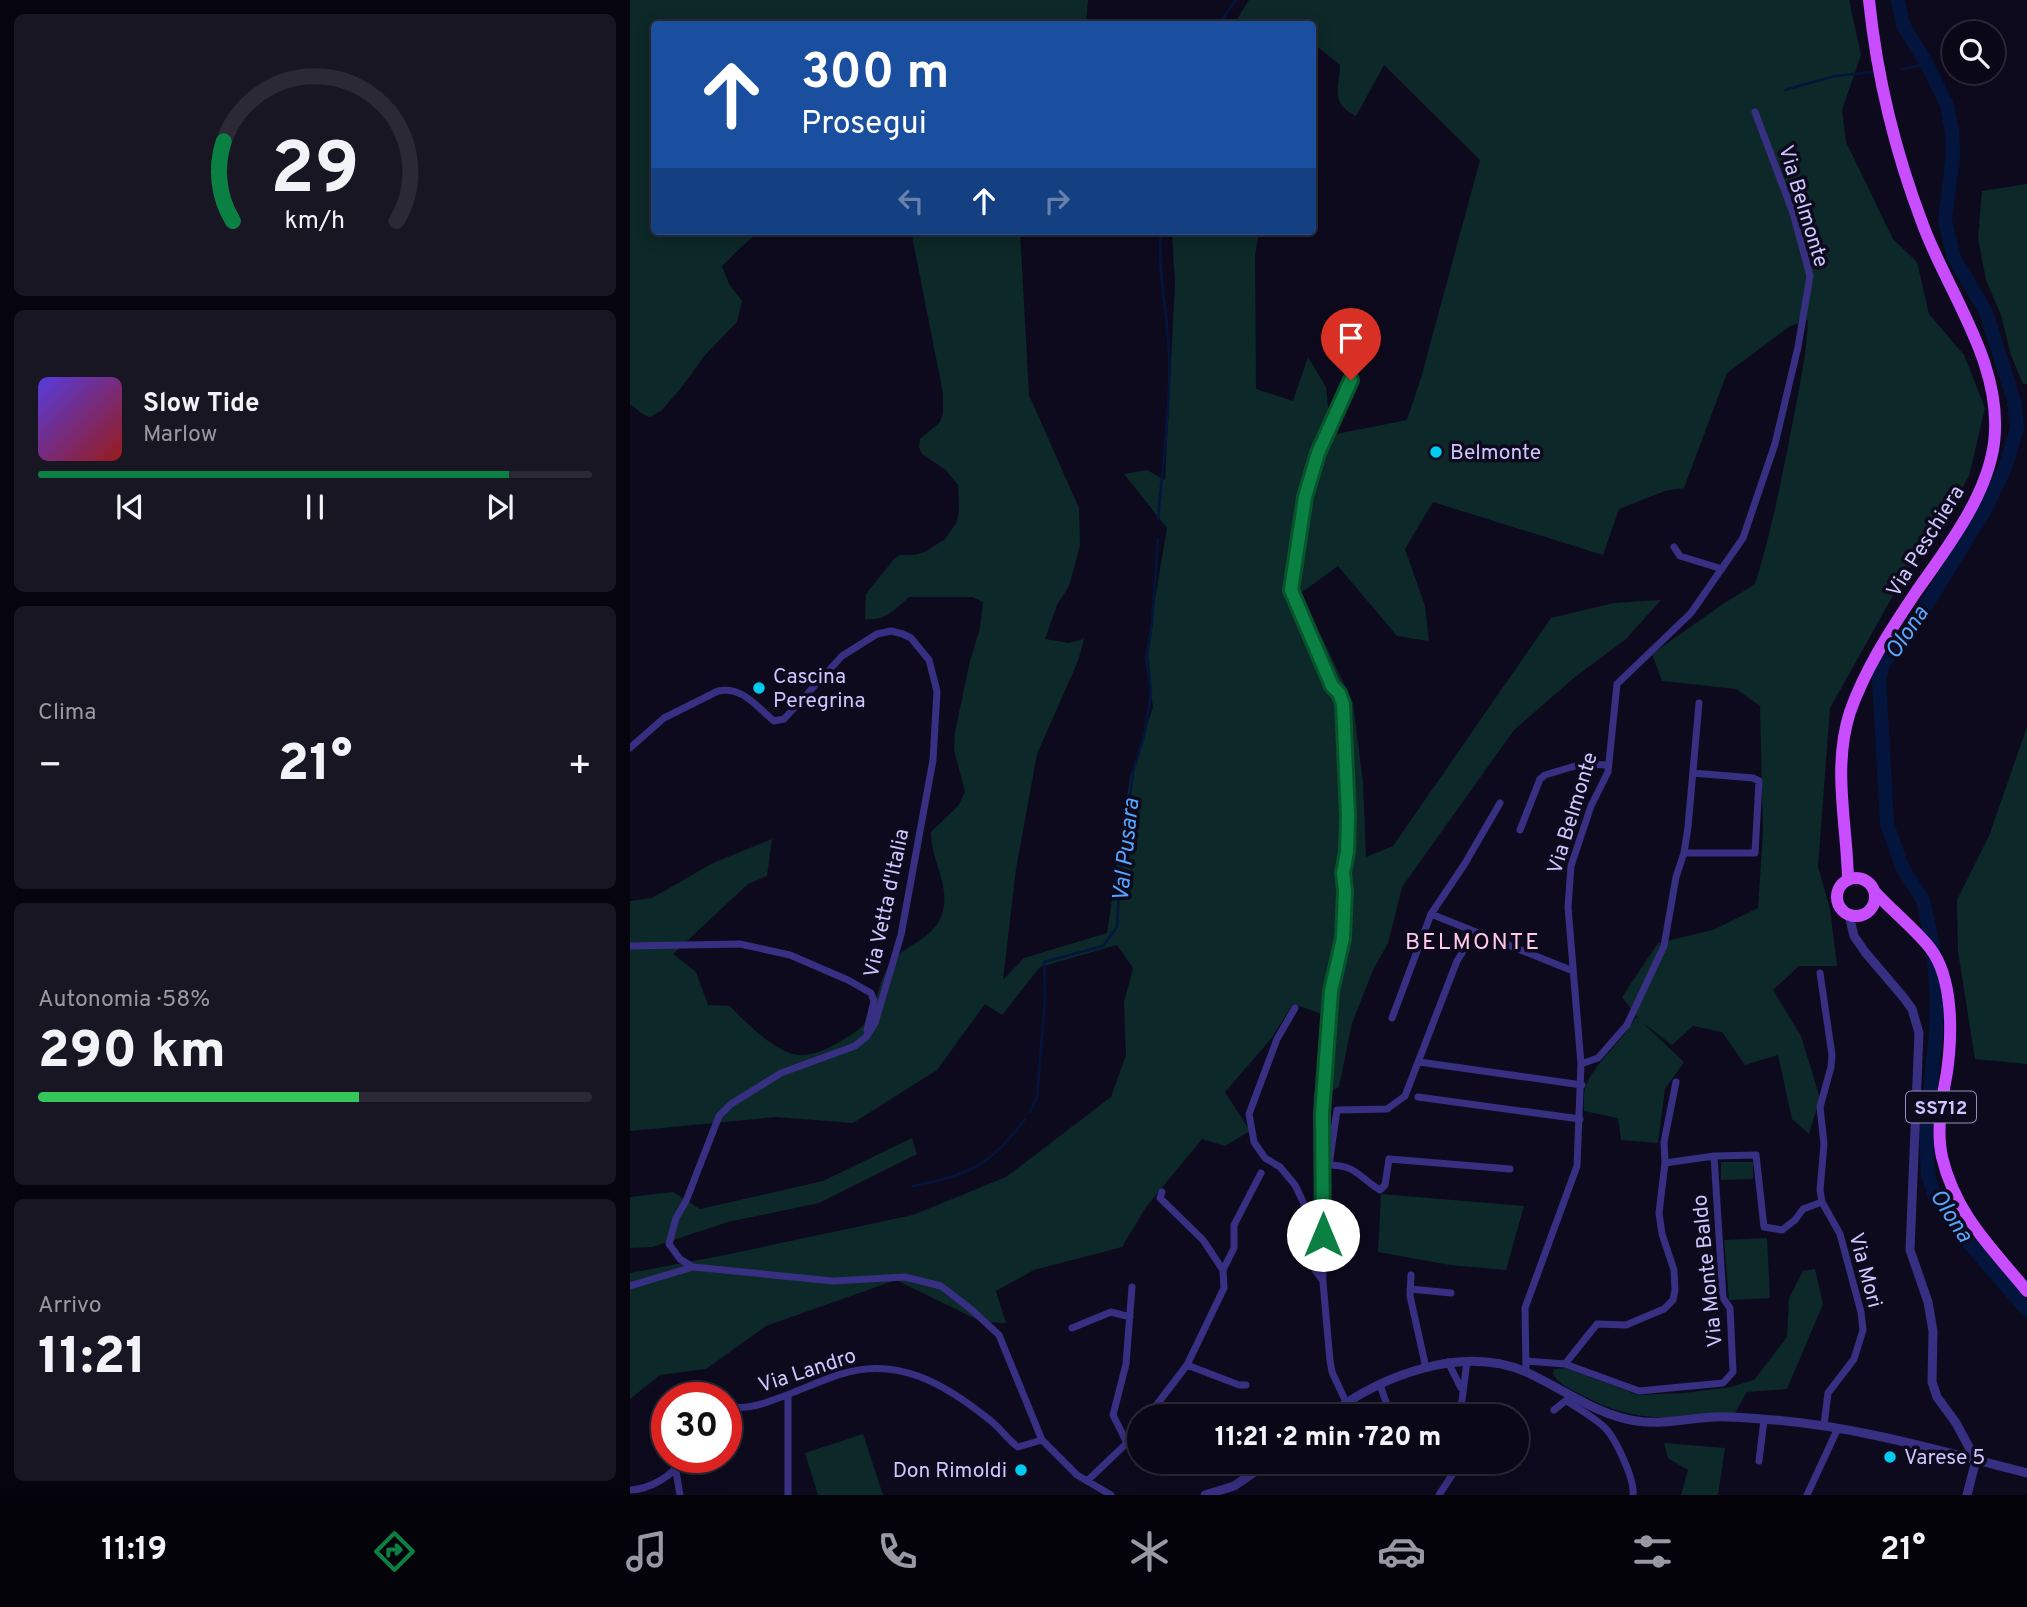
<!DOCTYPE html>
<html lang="it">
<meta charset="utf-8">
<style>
body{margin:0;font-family:Overpass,sans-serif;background:#181623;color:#f1f3f6;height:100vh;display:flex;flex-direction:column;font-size:26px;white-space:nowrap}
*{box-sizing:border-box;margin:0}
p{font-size:23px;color:#999aa1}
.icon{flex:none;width:38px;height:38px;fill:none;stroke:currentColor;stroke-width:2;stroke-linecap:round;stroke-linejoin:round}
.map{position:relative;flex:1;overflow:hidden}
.panel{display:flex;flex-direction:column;gap:14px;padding:14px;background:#06040c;width:630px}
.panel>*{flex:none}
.hud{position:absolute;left:21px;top:21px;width:665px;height:214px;border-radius:7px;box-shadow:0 4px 18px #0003,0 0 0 2px #2a2935;background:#1a4fa0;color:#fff;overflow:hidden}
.tools{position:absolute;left:1312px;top:21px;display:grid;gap:14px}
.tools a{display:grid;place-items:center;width:63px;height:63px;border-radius:50%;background:#0a0816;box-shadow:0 4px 18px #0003,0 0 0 2px #2a2935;font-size:35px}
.speed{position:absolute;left:21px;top:1382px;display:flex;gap:14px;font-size:35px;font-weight:700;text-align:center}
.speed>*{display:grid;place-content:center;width:91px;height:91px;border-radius:50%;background:#0a0816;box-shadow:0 4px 18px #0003,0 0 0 2px #2a2935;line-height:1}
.speed .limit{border:10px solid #d22;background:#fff;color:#111}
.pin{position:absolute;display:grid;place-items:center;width:60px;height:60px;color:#fff;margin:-72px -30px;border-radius:50% 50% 50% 0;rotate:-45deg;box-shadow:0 0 7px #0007}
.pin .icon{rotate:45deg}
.me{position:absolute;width:77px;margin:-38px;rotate:0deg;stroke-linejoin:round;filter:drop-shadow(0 0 5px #0008)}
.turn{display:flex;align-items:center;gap:24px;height:147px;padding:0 35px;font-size:32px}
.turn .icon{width:91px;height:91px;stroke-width:2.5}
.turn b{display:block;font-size:49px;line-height:60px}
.lanes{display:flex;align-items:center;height:66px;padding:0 35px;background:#0003;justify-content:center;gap:35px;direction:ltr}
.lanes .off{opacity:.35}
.big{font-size:52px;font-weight:800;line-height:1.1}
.panel .card{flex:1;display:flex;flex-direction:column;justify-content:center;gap:10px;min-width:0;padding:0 24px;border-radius:10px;background:#181623}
.panel .dial{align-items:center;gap:0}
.dial svg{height:182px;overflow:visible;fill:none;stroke:#2a2935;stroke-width:7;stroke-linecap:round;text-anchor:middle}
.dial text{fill:#f1f3f6;stroke:none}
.song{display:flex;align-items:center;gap:21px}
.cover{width:84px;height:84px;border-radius:10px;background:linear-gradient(135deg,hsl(250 70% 55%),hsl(0 70% 35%))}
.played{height:7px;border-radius:4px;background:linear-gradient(90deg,#0b8043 85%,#2a2935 85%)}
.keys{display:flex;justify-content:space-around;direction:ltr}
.heat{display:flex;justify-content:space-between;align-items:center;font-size:38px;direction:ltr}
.charge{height:10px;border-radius:5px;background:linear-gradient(90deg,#34c759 58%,#2a2935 0)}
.trip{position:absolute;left:497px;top:1404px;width:402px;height:70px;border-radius:35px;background:#0a0816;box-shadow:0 4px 18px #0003,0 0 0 2px #2a2935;font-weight:800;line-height:70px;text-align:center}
.dock{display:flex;height:112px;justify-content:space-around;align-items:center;background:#040309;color:#999aa1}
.dock .icon{width:49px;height:49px}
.dock .selected{color:#0b8043}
.dock b{font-size:32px;color:#f1f3f6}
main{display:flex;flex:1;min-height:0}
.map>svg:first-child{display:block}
.green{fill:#0c2828}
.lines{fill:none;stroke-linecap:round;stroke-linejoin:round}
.stream{stroke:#04153d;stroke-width:2.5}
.river{stroke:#04153d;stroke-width:14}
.minor{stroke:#372f82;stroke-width:7}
.tertiary{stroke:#372f82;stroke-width:9}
.primary{stroke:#c74dff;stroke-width:12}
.route-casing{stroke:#07532c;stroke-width:18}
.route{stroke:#0b8043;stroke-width:12}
.poi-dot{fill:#00ccf1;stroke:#0e0a1e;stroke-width:2.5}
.labels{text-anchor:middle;stroke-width:7;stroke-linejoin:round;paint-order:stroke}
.shield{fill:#0e0a1e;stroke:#968ebc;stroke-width:2}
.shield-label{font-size:19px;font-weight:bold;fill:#d0c6ff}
.street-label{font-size:21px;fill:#d0c6ff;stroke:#0e0a1e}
.poi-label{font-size:21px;fill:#d0c6ff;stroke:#0e0a1e;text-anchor:start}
.water-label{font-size:23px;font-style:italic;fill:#54a6ff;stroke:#0e0a1e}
.neighbourhood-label{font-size:23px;letter-spacing:2px;fill:#ffc8e8;stroke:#0e0a1e}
</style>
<main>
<section class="panel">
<div class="card dial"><svg viewBox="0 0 100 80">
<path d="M14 69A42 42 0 1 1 86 69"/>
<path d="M14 69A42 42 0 0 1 10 34" stroke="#0b8043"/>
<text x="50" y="56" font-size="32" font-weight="700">29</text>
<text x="50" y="72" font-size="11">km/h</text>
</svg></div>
<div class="card">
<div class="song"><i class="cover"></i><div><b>Slow Tide</b><p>Marlow</p></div></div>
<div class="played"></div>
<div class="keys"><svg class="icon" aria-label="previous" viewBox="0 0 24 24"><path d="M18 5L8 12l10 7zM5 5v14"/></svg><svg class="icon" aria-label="pause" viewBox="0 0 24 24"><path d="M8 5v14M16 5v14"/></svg><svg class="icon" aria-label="next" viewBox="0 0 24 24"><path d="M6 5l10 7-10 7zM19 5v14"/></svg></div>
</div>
<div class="card"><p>Clima</p>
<div class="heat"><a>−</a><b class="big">21°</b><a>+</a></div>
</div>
<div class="card"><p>Autonomia · 58%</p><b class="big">290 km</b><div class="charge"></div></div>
<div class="card"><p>Arrivo</p><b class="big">11:21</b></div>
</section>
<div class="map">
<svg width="1397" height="1495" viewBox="0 0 1397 1495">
<rect width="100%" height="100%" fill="#0e0a1e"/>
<path class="green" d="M0,0H458L456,24H24V231H133C118,238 105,254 92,266L99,284L112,301L107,322L75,355L51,388L31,411L20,417L14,415L0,404Z
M619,0H1219L1231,55L1212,110L1216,142L1263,239L1287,262L1299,314L1334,355L1355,408L1339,476L1313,522L1279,567L1200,708L1188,867L1200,909L1207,966H1169L1143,990L1171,1036L1190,1098L1179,1134L1162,1119L1148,1055L1115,1065L1092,1032L1063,1026L1042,1045L1013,1023L1054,1062L1035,1089L1028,1143L991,1140L988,1118L954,1111C954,1104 953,1096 955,1089C961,1065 994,1041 1006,1017L1009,1019L992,997L1028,943L1083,930L1128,908L1133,832L1130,706L1106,689L1032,681L1022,654L1093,604L1125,584C1142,531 1152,476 1163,421C1169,389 1177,353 1178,320L1160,326L1097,373L1054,488L1035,491L989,509L973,555L803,502L775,549L795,606L799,641L767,636L708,566L671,593L723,703L733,783L736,857L763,846L921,618L984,603L1031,600L996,639L945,677L884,730L772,887L758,943L743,970L722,1023L709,1087L683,1101L698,1016L663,1004L641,1039L595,1092L620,1131L595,1146L572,1139L516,1207L492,1247L404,1270L366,1291L376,1323L352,1322L266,1280L136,1326L76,1369L30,1375L0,1399V1273L90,1256L283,1215L376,1177L481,1097L496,1055L494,1002L503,968L487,945L410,967L372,1015L355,1004L307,1070L223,1123L146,1117L0,1131V901L22,898L83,863L142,839L137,876L118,884L43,954L66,972L78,1005L100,1006C114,1021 147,1054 169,1055C182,1056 198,1049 209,1042C220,1036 232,1029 238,1019C248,1002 249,979 260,964C273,945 301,941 311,917C323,887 300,861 301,832L328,806L335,792L324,750L325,732L340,661L350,628L353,602L343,597H279C264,610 257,621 235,619L236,594L264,559L270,555H284L295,552L315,539L327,522L329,512L328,485L316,470L292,454L289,447L290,439L310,422L313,413V393L281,231H390L399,395L449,508L450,546L439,586L427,605L415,639L439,643L454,639L448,661L407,754L386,869L373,980L394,958L477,933L500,777L523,707L515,658L537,528L494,474L517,470L535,480L545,283L542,231H629L625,256L626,389L663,401L678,357L696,387L701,435L777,420L791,378L850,160L754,65L726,116C700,103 709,91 710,65L684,44L683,46L682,24H604Z
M1397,184V384H1393L1381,355L1371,315L1356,280L1348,238L1352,191Z
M1397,727V1064L1345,1059L1328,951L1327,900L1359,836Z
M282,1138L287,1154L189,1203L98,1222L22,1247L0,1248V1197L43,1192L70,1209L193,1181Z
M1091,1162H1123V1179L1091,1180Z
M751,1194L894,1206L876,1270L820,1265L748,1252Z
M1137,1238L1140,1298L1099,1300L1094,1240Z
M1185,1269L1193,1304L1157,1389L1117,1392L1105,1413C1047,1418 1007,1425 954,1396C942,1390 931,1386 923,1374L924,1369L936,1368L1008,1395L1054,1393L1101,1387L1124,1380L1157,1337L1159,1298L1173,1271Z
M233,1434L253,1495H188L175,1453Z
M1034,1443L1095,1448L1088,1495H1051L1058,1470L1038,1458Z"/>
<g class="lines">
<path class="stream" d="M589,24L606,0
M1273,69L1297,64
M1155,90L1205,76L1244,72
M528,520C532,465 541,409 539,354C538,313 527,273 531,231
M400,1112L407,1097L415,999L414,962L473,946L487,927L490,873L503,772L515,732L521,693L517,655L522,623L528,539
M283,1186C341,1174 359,1166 395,1119"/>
<path class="river" d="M1268,0L1273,25L1297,64L1317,105L1322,131L1323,155L1315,220L1324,258L1356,312L1384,401L1387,428L1375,468L1356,508L1300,599L1253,664L1249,679L1257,824L1273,869L1293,900L1303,946L1307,999L1306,1035L1296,1129L1298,1175L1305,1197L1327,1229L1397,1310"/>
<path class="minor" d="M1044,547L1050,556L1092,569
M0,748L34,718L88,691C112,686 126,706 144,721L154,719L212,656L247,634L261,631L273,634L281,638L299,660L307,691L303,760L271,935L245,1023L236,1037L225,1046L151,1073L101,1104L89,1116L56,1201L46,1218L39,1244L50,1259L63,1267L203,1281L275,1277L311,1286L342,1310L369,1335L412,1440L447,1475L481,1495
M890,830L910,779L915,775L952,764L978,765
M1054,853H1125L1129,781L1123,778L1063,773
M801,914L943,971
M0,946L110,944L160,955L218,980L241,993L244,1001L237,1030
M1190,973L1202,1055L1201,1067L1190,1107L1194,1144L1190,1190L1192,1202L1210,1234L1231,1312L1233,1330L1224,1359L1198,1393L1194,1425
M665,1008L647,1039L619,1114L624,1142L635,1158L650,1167L665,1185L675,1206L685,1270L693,1281
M762,1018L801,914L834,865L870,803
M789,1062L952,1085
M951,1064L968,1058L997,1025L1034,946L1046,877L1054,853L1058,827L1069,703
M788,1097L950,1119
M1035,1163L1084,1156L1126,1155L1134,1227L1152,1230L1165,1220L1173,1209L1192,1202
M697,1165C727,1165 727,1176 750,1190L755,1185L759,1159L880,1169
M699,1165L707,1110L757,1109L775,1096L827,961L837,945L852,933
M532,1192L530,1198L573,1240L593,1270
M781,1275L780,1296L796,1368
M0,1286L63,1267
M780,1289L821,1293
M442,1328L481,1312L500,1317
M896,1361L935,1364L967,1324L996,1325L1034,1309L1043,1300L1045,1290L1044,1270L1032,1234L1029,1213L1035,1163L1034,1142L1046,1082
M818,1362L831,1388
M935,1364L1009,1391L1093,1383L1103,1372L1100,1308L1093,1298L1084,1156
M557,1365L609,1385H616
M896,1372L895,1308L947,1166L951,1064L938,907L941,866L961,806L978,772L987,684L1061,613L1113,538L1145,444L1168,347L1180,276L1163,213L1125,112
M750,1385L761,1416
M158,1396V1495
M937,1401C949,1409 962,1416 973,1426C985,1436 1005,1480 1003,1495
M716,1402L702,1372L700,1361L693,1282L692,1114L701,991L713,938L715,891L713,873L717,852L718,816L714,704L709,693L702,686L661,590L675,497L688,453L721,380
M96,1406C112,1410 128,1406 143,1400C196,1382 230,1355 288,1376C313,1385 340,1404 361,1421C371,1429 378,1440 388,1447L412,1440
M522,1410L539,1416
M924,1410L939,1398
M518,1416L557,1365L594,1288L593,1270L604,1248V1225L631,1173
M830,1416L837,1361
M497,1443L483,1415L496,1364L502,1287
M1129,1461L1134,1420
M46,1471L50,1495
M457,1481L497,1443L509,1427
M0,1490C20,1489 44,1476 52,1458
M809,1495L824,1472L826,1461
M1177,1495L1208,1428"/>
<path class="tertiary" d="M1219,915L1224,936L1235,952L1274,998L1282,1009L1289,1033L1280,1250L1298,1302L1303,1331L1302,1382L1307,1397L1326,1423L1346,1460
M698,1416C750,1376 832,1344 896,1372C932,1388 966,1415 1006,1421C1033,1425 1059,1418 1085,1417C1104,1416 1125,1419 1144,1420C1230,1427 1314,1452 1397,1473
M575,1495L604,1486L641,1461
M1337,1495L1346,1460"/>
<path class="primary" d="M1207 897a19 19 0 1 1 38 0a19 19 0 1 1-38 0Z
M1218,880C1217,823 1202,768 1220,712C1235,669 1261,629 1286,592C1316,549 1357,497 1364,443C1374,365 1319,295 1293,225C1265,152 1247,78 1239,0
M1244,891C1262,911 1283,927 1300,948C1324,979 1322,1036 1317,1072C1312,1099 1306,1130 1312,1157C1326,1215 1361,1247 1397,1291"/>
</g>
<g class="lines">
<g class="route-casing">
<path id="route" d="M693,1235L692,1114L696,1059L701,991L713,938L715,891L713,873L717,852L718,816L713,704L709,693L702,686L661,590L675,497L688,453L721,380"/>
</g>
<use href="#route" class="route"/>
</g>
<g class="poi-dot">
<circle cx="806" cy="452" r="7"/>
<circle cx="129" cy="688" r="7"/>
<circle cx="1260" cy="1457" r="7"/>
<circle cx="391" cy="1470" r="7"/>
</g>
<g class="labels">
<rect class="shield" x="1276" y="1091.5" width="70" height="31" rx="5"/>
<g class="shield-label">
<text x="1311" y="1114">SS712</text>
</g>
<g class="street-label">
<text transform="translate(1174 206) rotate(73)" y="7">Via Belmonte</text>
<text transform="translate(1295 541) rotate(-58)" y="7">Via Peschiera</text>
<text transform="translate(942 813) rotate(-73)" y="7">Via Belmonte</text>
<text transform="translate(256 903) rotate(-78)" y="7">Via Vetta d'Italia</text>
<text transform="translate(1236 1270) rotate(75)" y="7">Via Mori</text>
<text transform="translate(1077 1271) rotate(-96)" y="7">Via Monte Baldo</text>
<text transform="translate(177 1370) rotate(-18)" y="7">Via Landro</text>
</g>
<g class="poi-label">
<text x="820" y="459">Belmonte</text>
<text x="143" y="683">Cascina<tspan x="143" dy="24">Peregrina</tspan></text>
<text x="1274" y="1464">Varese 5</text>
<text x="377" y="1477" text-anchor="end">Don Rimoldi</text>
</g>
<g class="water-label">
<text transform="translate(1276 632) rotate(-56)" y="8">Olona</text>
<text transform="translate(495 850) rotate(-84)" y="8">Val Pusara</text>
<text transform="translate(1322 1215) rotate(57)" y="8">Olona</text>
</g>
<g class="neighbourhood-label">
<text x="843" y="949">BELMONTE</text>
</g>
</g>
</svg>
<div class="tools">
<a><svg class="icon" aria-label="search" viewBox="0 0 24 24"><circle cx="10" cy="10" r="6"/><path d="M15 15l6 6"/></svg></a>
</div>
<div class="speed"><div class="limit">30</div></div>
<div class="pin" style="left:721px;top:380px;background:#d93025"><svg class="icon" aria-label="arrive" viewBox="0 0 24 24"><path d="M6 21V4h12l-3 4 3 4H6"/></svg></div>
<svg class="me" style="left:693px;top:1235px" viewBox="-20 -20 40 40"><circle r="19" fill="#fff"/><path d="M0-13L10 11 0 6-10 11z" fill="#0b8043"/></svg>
<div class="trip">11:21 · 2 min · 720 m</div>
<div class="hud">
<div class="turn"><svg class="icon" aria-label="ahead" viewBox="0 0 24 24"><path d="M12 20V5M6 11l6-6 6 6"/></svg><div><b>300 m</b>Prosegui</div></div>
<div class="lanes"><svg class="icon off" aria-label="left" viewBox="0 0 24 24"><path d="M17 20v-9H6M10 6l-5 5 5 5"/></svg><svg class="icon" aria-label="ahead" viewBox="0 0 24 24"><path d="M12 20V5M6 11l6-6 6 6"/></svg><svg class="icon off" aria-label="right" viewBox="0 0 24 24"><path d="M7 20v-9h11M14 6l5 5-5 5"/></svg></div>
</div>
</div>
</main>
<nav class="dock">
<b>11:19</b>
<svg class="icon selected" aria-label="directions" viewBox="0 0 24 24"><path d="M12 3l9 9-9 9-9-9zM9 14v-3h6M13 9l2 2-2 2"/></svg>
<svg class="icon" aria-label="music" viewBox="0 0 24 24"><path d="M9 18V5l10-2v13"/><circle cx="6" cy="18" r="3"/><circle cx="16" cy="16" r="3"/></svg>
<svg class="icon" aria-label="phone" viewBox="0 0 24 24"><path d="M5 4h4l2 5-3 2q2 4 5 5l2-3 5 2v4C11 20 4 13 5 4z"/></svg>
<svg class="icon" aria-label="climate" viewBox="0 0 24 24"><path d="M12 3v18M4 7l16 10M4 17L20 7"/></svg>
<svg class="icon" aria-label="car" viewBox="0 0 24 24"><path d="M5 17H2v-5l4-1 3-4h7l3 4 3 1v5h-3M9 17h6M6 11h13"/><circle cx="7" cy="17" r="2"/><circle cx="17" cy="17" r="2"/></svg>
<svg class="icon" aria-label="filters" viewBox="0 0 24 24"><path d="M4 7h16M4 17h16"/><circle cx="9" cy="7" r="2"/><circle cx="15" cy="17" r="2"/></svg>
<b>21°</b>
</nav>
